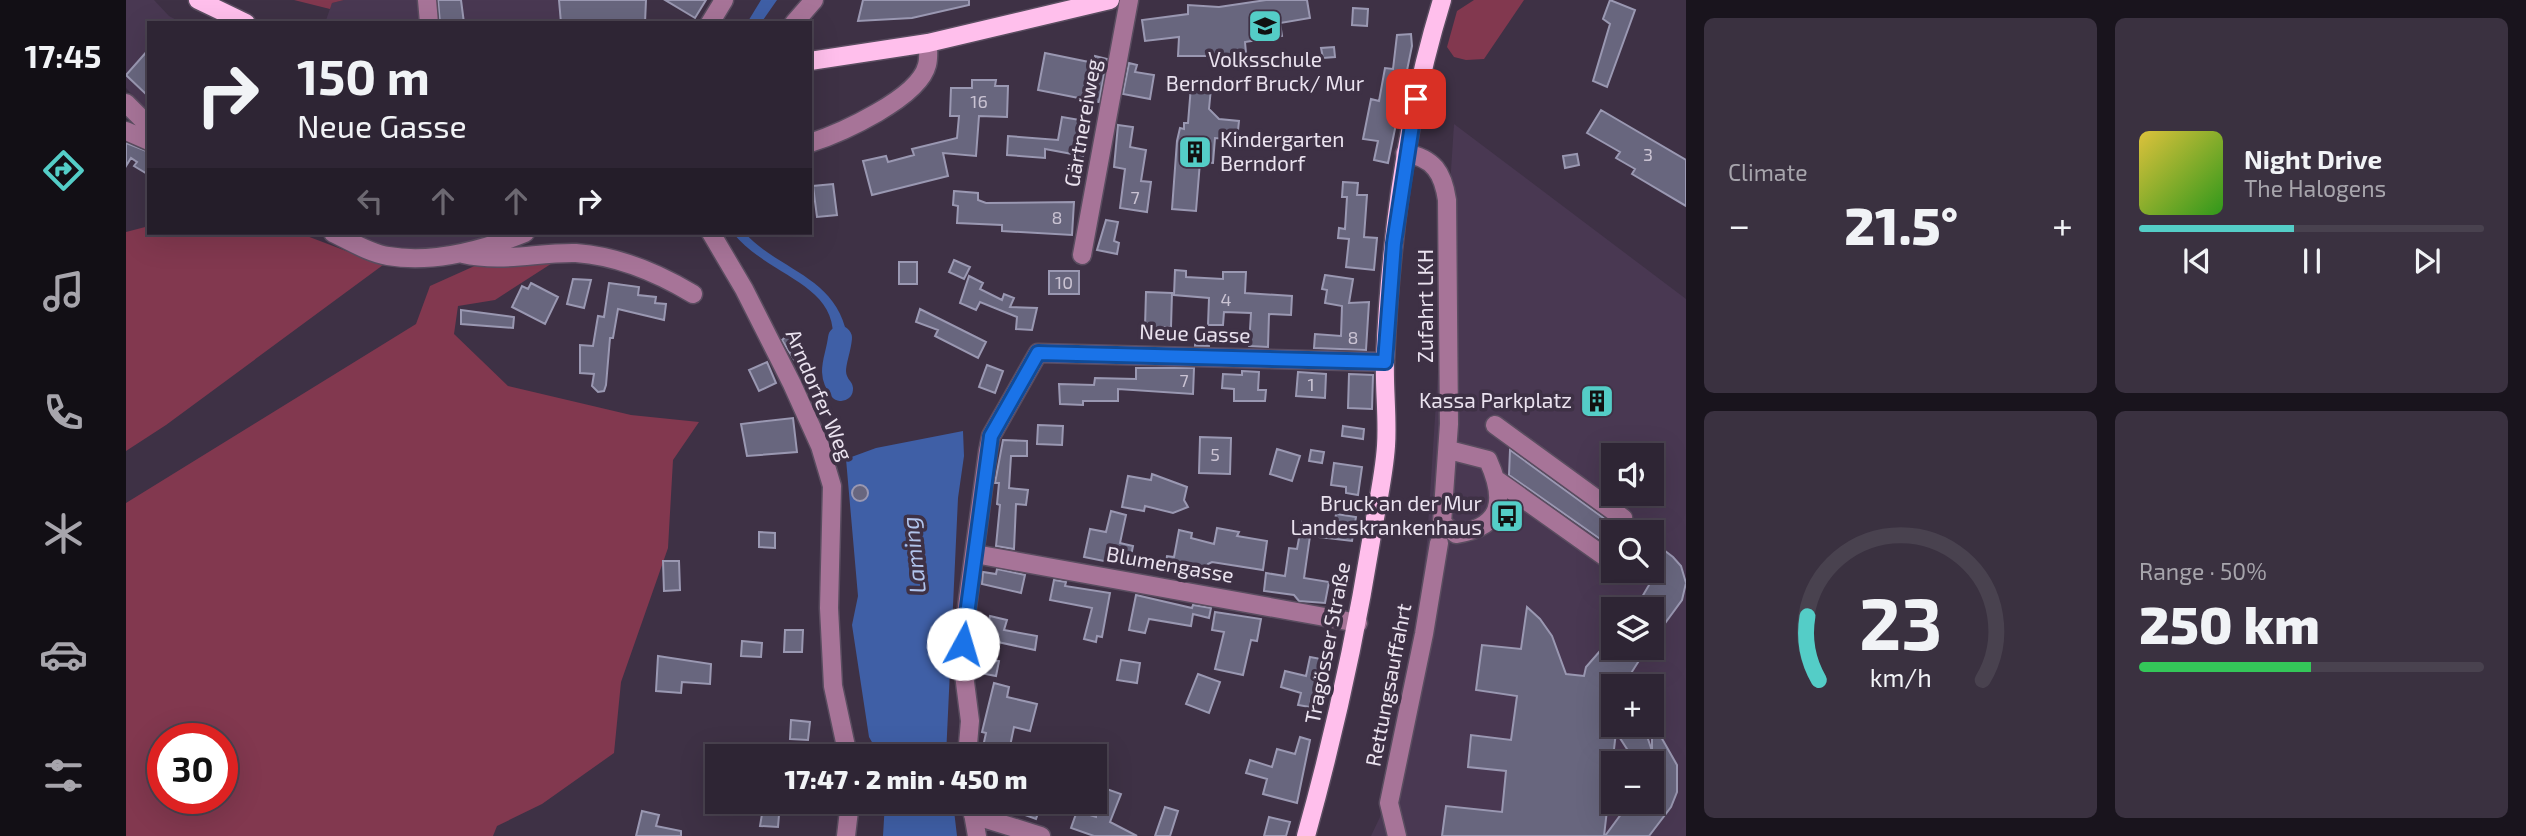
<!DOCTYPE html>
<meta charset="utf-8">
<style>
body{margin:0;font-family:"Exo 2",sans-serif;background:#3a3140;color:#f1f3f6;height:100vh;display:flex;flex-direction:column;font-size:26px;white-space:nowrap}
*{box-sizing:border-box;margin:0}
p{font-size:23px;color:#a7a5ac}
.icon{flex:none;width:38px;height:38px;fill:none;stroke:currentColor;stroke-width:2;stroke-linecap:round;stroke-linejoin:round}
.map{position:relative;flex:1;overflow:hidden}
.details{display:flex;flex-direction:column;gap:18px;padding:18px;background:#19141d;width:840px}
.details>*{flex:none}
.top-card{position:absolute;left:21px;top:21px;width:665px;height:214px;border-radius:0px;box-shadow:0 7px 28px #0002,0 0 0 2px #49424f;background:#2e2534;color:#f1f3f6;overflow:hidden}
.tools{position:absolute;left:1475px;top:443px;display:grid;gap:14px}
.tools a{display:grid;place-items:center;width:63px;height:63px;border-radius:0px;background:#2e2534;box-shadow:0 7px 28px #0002,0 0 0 2px #49424f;font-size:35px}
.speed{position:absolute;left:21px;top:723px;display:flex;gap:14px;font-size:35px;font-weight:700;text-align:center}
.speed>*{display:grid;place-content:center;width:91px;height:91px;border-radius:50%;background:#2e2534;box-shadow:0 7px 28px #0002,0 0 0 2px #49424f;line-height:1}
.speed .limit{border:10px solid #d22;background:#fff;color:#111}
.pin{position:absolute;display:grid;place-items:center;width:60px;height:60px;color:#fff;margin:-30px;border-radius:14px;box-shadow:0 4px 10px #0006}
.me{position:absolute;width:77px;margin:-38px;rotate:6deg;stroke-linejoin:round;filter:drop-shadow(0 0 5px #0008)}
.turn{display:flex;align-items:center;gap:24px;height:147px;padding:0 35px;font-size:32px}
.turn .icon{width:91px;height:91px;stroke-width:2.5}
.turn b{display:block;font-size:49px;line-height:60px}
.lanes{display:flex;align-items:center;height:66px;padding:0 35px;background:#0003;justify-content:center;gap:35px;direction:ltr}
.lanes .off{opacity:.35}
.big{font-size:52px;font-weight:800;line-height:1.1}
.details .card{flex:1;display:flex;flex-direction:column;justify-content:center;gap:10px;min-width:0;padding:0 24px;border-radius:10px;background:#3a3140}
.details .dial{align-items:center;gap:0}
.dial svg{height:182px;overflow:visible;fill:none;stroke:#49424f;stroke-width:7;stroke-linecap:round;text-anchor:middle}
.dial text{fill:#f1f3f6;stroke:none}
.song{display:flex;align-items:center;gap:21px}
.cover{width:84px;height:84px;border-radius:10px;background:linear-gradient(135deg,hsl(50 70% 55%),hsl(110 70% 35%))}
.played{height:7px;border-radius:4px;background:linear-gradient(90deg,#54cdc7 45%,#49424f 45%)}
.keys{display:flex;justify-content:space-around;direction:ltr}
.heat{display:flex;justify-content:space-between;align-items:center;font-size:38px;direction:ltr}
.charge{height:10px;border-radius:5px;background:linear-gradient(90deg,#34c759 50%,#49424f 0)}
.details .tiles{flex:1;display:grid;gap:18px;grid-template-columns:repeat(2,1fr)}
.trip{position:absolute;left:579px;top:744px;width:402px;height:70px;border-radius:0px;background:#2e2534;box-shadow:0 7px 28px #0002,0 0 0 2px #49424f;font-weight:800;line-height:70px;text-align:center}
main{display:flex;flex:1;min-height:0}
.menu{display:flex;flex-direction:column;width:126px;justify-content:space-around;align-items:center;background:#120f15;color:#a7a5ac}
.menu .icon{width:49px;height:49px}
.menu .current{color:#54cdc7}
.menu b{font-size:32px;color:#f1f3f6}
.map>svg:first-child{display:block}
.built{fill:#493852;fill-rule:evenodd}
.green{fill:#82384f;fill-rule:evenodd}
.water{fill:#3f5fa6}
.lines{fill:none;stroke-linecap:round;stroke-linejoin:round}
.river{stroke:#3f5fa6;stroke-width:24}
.building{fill:#68667e;stroke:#9a98b2;stroke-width:2}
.minor-casing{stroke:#5a4d60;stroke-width:21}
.major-casing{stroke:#5a4d60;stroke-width:21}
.minor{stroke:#a77498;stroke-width:18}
.major{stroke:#ffbfec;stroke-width:18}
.route-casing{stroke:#114b97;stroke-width:18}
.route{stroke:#1a73e8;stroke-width:12}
.labels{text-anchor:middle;stroke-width:7;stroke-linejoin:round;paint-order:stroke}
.number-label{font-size:18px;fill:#cac3d3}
.poi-label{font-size:21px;fill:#eae2ef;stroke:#3e3145;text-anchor:end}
.street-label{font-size:21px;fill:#eae2ef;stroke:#3e3145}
.water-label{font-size:23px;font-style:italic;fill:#b1c4ec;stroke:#3e3145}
</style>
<main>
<nav class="menu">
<b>17:45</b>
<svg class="icon current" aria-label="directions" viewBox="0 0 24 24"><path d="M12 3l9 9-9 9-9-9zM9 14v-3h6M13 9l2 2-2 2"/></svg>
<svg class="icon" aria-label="music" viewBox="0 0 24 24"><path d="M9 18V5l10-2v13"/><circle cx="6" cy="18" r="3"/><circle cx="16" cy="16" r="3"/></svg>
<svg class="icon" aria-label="phone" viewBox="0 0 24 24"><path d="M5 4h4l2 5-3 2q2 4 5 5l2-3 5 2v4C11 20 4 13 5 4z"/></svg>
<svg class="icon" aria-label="climate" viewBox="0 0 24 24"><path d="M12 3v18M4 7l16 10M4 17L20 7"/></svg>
<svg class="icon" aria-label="car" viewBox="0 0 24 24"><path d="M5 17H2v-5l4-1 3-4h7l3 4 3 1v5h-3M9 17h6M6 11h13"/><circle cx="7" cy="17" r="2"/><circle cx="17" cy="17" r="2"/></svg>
<svg class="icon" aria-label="filters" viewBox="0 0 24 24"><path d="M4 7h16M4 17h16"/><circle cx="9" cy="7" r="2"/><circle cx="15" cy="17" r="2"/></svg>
</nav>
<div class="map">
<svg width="1560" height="836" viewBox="0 0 1560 836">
<rect width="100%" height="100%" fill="#3e3145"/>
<path class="built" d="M0,0H28L43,16L56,23H23V113L0,88Z
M218,0H495L497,23H199L206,3Z
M1328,124L1560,299V836H1245L1254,817L1285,670L1301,541ZM1488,455H1526V494H1488ZM1488,532H1526V570H1488ZM1488,609H1526V648H1488ZM1488,686H1526V724H1488ZM1488,763H1526V802H1488Z
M228,233H381L322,250L259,247Z"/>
<path class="green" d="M168,0H218L206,3L204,9Z
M1348,0H1398L1358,59L1340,60L1328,57L1321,47L1331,11Z
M23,226V233H173L257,265L40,425L0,451V232Z
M431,260L369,300L332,306L328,334L382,386L505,415L573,422L547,460L542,548L495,682L488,753L416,804L371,826L367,836H0V503L290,324L304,286L353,264ZM37,738H96V798H37Z"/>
<path class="water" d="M635,0H651L635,23H621Z
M607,233H619C650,268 705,276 719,327L710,371L701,368C730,283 649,284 607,233Z
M837,431L838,456L832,498L820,756H754L743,737L726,625L732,596L720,459L750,448Z
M759,802H827L831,836H757Z"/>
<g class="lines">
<path class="river" d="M714,338C712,358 701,372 715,389"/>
</g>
<path class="building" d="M312,0H335L338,23H314Z
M433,0H520L519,23H435Z
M539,0H580L569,18Z
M737,0H843V5L786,18L732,21Z
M1140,0H1181L1184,18L1154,23L1156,36L1119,42L1120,53L1097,56H1052L1053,37L1019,41L1016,20L1062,14V5L1093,7Z
M1484,0L1509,10L1481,87L1467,81L1484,24L1477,19Z
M1227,8L1242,9L1241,26L1226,25Z
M1285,34L1286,46L1262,163L1248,160L1252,141L1237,139L1245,99L1253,101L1259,68L1267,69L1271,35Z
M1208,47L1209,57L1197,58L1195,48Z
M23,49V97L0,75Z
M919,53L968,63L969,56L981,59L973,102L912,90Z
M1003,63L1011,65L1009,72L1028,75L1024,99L997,94Z
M846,80H870L869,86H882L881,117L853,116L850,156L817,153L822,176L746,195L737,161L760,156L762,162L788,155L786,149L831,138L833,116H824L825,88H846Z
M1065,86L1085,88L1083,109L1093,119L1113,121L1111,140L1089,138L1087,163L1074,162L1070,211L1046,209L1051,141L1054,128L1058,129V123H1062Z
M1475,110L1560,160V206L1506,174L1509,169L1490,158L1494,152L1461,133Z
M936,117L954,120L953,128L962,130L957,156L919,149V158L881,155L882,136L932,140Z
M992,125L1007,127L1004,147L1020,150L1015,181L1025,182L1021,212L994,208L999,169L988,167Z
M0,143L23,152V175L8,166L11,162L5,158L0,166Z
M1451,154L1453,165L1439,168L1437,156Z
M1217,182L1232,183L1231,195H1241L1238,237L1251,238L1248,270L1220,267L1223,239L1212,238L1213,228L1219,229L1221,197H1216Z
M707,184L711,215L691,217L687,186Z
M828,191L852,193V200L860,203L948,202L946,235L876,231V225L831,223L832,206L827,205Z
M980,220L992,222L988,241L993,243L991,254L971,250Z
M828,260L844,267L838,279L823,272Z
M773,262H791V284H773Z
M1049,270L1060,271V277L1097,279V272H1120L1119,293L1166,296L1165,315L1143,314L1142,347L1123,346L1125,313L1098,312L1097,325H1082L1083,298L1048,295Z
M923,271H953V294H923Z
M1199,275L1227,279L1223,303L1243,302L1240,350L1188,348L1189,334L1215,336L1216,306L1199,303L1201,290L1196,289Z
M843,276L857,283L854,289L876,300L878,294L888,298L884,307L911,308L906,330L890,329L891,317L854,302L850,310L834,303Z
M447,279L465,280L458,308L441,304Z
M405,283L432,297L419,324L386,307L396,286L402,289Z
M483,283L513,287L512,295L530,297L529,303L540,304L538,320L492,309L487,338H484L480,385L478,391L472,392L466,386L468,374L454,373V345L467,346L472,316L478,317Z
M1020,292L1046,293L1045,327H1019Z
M794,309L860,342L852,358L809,336L812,330L790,322Z
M335,310L388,317L387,328L335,324Z
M1070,332H1084L1083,346H1069Z
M663,334L679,356L670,363L656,340Z
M641,362L650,383L633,391L623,370Z
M861,365L877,371L869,393L853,387Z
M1010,368H1068L1067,394L992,389V401H957V405L934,404L933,384L968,385L969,378L1010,379Z
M1116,371L1133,372L1132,390H1140L1139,401H1108V389L1096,388L1097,374L1116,375Z
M1172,372L1200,374L1199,398L1170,396Z
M1223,374L1247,375L1246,409L1222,408Z
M667,418L671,452L621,456L615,424Z
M912,425L937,426L936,445L911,444Z
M1217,426L1238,429L1237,439L1216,436Z
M1074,437L1105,438L1104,474L1073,473Z
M877,440L901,441V456H885L883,488L902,490L900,505L890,504L888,549L870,546L874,505L871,504L873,483H869Z
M1151,449L1174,456L1166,481L1144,474Z
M1185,450L1198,452L1196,463L1183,461Z
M1384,450L1483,522L1477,541L1383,475Z
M1208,463L1236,467L1232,495L1220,493V487L1205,485Z
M1026,474L1061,487L1058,500L1062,507L1047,513L1019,506L1018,511L996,507L1002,476L1025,480Z
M726 493a8 8 0 1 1 16 0a8 8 0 1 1-16 0Z
M985,511L1000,515L994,543L1007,546L1003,566L958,557L964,529L980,532Z
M1210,514L1230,517L1226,541L1184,536L1178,578L1203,582L1199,603L1173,601L1168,595L1138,591L1140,573L1159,576L1163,548L1171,549L1176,522L1208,528Z
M1091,528L1113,532L1111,536L1141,541L1137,570L1086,562L1082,564L1079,580L1038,571L1041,556L1048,557L1053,530L1066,533L1065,538L1088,544Z
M633,532L649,533V548L633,547Z
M1526,541L1547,557L1555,566L1560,583L1556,600L1526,641V609H1509L1523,585L1514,570H1526Z
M537,561H553L554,590L538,591Z
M871,569L899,575L895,593L856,584L857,572L870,574Z
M928,580L940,582L939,586L984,593L976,637L971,636L970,642L958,639L966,608L924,600Z
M1010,595L1066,608L1067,605L1085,608L1083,618L1067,614L1065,626L1023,619L1019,633L1003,630Z
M1401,607L1414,619L1426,636L1440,674L1458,676L1460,667L1488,635V648H1521L1502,678L1505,686H1488V724H1517L1526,751V721L1551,765V792L1545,807L1523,836H1479L1504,802H1526V763H1510L1490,732L1478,836H1316L1320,806L1376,812L1380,771L1342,767L1345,735L1385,740L1391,696L1350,690L1356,645L1395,649Z
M1089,612L1135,619L1131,641L1125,640L1117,675L1089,669L1098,632L1086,630Z
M864,616L881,620L878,630L911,636L909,650L853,638L856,625L862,626Z
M659,630H677L676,652H658Z
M616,641L636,643L635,657L615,656Z
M532,656L585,664L584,684L556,682L555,693L530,691Z
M1184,657L1195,659L1193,669L1199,671L1192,699L1185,698L1184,707L1172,705L1175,693L1155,687L1159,671L1180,676Z
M851,658L873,661L870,676L849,672Z
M995,660L1014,663L1011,683L991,680Z
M1072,674L1094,682L1083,713L1060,704Z
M868,683L883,687L881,697L911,704L904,731L888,727L882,756H855L860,733L856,732Z
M665,720L684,722L682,740L664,739Z
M1174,737L1184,740L1171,803L1137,794L1141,779L1120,773L1124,760L1146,767L1151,749L1169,754Z
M972,786L995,794L984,822L1011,836H968L945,828L951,811L970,817Z
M638,802L654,803L652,827L634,826Z
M863,802H916L910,819Z
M1039,807L1052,811L1044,836H1029Z
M516,811L533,815L530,826L555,831V836H510Z
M1143,817L1164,822L1160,836H1138Z"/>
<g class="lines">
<g class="minor-casing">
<path id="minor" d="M301,0L303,23
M584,23L598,0
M668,23L688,0
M0,103L23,126
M0,131L23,141
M684,143C715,133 793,98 801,65C803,58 802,50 802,43
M1279,153C1308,158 1317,173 1321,200L1323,424L1316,523L1330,534C1377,527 1380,500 1362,460L1323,450
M207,233C224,241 243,253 262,256C308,264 357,250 399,233
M585,233L618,289L666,384L694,446L706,486L703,608L707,686L722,756
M337,254C376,263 412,252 450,253C492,256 532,273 567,294
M956,255L1003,0
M1369,425L1497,518L1492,532
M1371,480L1482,559L1488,544
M849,554L1232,623
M841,756L844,721L836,659L838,629L862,451L865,436L912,353L1259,362
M845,802L851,836
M847,815L915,836
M720,836L724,802
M1271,836L1263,803L1298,634L1313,543"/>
</g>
<g class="major-casing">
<path id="major" d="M72,0L120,23
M684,61L802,43L984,0
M1180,836C1207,739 1229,640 1245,541C1250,510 1258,477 1260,446C1262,418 1258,389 1259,361C1264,239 1280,117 1316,0"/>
</g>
<use href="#minor" class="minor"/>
<use href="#major" class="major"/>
</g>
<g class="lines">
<g class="route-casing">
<path id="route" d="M837,644L865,436L912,353L1259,362L1268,243L1290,99"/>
</g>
<use href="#route" class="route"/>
</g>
<defs>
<g id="school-square" transform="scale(1.75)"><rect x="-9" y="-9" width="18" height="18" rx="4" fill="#54cdc7" stroke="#3e3145"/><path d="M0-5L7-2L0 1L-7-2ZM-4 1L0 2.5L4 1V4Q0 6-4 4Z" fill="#111"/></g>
<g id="building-square" transform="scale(1.75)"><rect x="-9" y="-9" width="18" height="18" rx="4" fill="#54cdc7" stroke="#3e3145"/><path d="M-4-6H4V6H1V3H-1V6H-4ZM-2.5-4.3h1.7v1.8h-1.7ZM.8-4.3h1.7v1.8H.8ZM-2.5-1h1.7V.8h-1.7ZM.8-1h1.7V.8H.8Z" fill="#111"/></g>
<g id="bus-square" transform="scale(1.75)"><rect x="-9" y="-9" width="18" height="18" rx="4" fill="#54cdc7" stroke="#3e3145"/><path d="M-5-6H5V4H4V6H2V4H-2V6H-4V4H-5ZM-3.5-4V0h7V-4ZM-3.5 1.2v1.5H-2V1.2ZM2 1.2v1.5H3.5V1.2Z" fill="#111"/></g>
</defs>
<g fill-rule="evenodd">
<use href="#school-square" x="1139" y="26"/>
<use href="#building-square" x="1069" y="152"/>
<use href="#building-square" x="1471" y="401"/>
<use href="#bus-square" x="1381" y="516"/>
</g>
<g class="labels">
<g class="number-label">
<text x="853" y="108">16</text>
<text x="1522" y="161">3</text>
<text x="1009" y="204">7</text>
<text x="931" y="224">8</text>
<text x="938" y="289">10</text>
<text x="1100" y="306">4</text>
<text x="1227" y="344">8</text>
<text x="1058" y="387">7</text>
<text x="1185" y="391">1</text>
<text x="1089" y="461">5</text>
</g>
<g class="poi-label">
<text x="1139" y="67" text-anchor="middle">Volksschule<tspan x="1139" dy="24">Berndorf Bruck/ Mur</tspan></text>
<text x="1094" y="147" text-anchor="start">Kindergarten<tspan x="1094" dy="24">Berndorf</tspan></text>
<text x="1446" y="408">Kassa Parkplatz</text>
<text x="1356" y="511">Bruck an der Mur<tspan x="1356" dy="24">Landeskrankenhaus</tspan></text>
</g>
<g class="street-label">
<text transform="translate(957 123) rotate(-80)" y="7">Gärtnereiweg</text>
<text transform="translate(1300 306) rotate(-90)" y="7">Zufahrt LKH</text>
<text transform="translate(1069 334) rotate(2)" y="7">Neue Gasse</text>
<text transform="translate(693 395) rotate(67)" y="7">Arndorfer Weg</text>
<text transform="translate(1044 565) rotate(10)" y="7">Blumengasse</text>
<text transform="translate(1202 643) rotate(-79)" y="7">Tragösser Straße</text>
<text transform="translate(1263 685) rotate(-79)" y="7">Rettungsauffahrt</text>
</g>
<g class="water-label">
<text transform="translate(788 555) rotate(-96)" y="8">Laming</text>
</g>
</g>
</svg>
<div class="tools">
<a><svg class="icon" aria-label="sound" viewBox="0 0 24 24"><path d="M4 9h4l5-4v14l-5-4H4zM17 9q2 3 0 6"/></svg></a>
<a><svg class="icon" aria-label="search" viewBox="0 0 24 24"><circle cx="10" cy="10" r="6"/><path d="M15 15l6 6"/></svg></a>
<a><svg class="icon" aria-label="layers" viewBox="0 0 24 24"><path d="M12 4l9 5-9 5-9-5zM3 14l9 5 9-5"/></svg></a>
<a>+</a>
<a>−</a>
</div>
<div class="speed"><div class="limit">30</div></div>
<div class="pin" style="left:1290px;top:99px;background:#d93025"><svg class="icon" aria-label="arrive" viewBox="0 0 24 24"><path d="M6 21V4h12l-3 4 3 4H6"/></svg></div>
<svg class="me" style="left:837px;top:644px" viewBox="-20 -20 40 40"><circle r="19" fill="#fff"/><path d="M0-13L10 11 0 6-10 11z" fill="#1a73e8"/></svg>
<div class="trip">17:47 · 2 min · 450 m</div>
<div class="top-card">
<div class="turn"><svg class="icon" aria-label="right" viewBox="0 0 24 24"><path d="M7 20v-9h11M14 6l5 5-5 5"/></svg><div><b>150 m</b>Neue Gasse</div></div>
<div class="lanes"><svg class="icon off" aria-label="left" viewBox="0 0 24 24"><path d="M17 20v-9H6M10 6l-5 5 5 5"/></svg><svg class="icon off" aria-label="ahead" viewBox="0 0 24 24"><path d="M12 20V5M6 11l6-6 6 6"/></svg><svg class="icon off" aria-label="ahead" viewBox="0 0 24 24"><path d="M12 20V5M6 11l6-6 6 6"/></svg><svg class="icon" aria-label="right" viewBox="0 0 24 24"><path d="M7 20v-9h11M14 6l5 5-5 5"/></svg></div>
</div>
</div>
<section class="details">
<div class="tiles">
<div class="card"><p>Climate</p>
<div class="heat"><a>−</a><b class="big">21.5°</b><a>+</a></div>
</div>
<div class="card">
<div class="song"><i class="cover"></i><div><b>Night Drive</b><p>The Halogens</p></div></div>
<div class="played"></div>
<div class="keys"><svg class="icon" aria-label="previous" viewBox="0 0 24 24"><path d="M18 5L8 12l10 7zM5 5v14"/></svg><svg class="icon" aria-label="pause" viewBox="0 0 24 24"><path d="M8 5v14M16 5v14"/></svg><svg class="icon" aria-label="next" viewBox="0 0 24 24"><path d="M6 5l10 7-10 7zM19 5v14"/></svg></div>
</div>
<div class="card dial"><svg viewBox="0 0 100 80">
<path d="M14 69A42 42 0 1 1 86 69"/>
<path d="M14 69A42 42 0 0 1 9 41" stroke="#54cdc7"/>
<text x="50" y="56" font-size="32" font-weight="700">23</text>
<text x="50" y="72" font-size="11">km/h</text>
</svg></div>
<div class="card"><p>Range · 50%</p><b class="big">250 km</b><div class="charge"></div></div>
</div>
</section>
</main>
